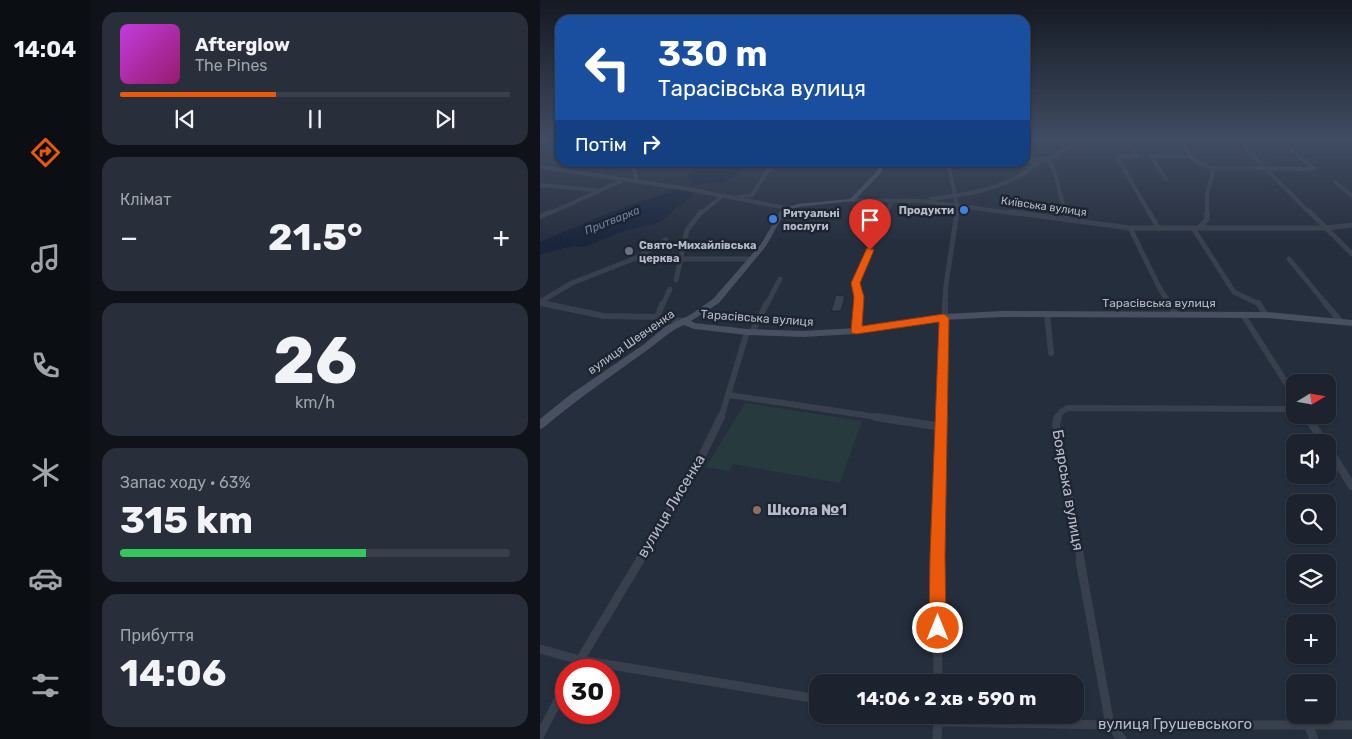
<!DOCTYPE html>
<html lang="uk">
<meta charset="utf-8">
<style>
body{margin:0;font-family:Rubik,sans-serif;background:#292f3a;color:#f1f3f6;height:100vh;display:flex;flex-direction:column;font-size:19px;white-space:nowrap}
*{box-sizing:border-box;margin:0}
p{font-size:16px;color:#a0a4aa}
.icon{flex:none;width:28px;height:28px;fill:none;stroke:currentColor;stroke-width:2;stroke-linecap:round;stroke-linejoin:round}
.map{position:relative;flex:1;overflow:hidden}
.sheet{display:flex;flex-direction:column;gap:12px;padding:12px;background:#0f1319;width:450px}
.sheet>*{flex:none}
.banner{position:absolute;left:15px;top:15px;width:475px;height:152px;border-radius:15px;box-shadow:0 1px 4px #0004,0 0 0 1px #3a3f4a;background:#1a4fa0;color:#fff;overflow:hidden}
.needle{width:32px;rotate:79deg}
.fabs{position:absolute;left:746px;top:374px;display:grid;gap:10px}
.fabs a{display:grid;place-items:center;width:50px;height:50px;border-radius:10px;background:#1c222e;box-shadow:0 1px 4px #0004,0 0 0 1px #3a3f4a;font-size:25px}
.speed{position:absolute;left:15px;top:659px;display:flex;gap:10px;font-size:25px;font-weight:700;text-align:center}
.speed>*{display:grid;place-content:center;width:65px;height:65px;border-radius:50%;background:#1c222e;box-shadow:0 1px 4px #0004,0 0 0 1px #3a3f4a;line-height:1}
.speed .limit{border:8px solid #d22;background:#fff;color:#111}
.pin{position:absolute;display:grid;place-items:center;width:42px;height:42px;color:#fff;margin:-51px -21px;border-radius:50% 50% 50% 0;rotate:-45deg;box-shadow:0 0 5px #0007}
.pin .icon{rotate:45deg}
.me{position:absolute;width:55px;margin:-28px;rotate:0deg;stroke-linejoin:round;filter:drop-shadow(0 0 4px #0008)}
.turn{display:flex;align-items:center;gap:18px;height:105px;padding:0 20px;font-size:22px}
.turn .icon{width:65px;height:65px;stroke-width:2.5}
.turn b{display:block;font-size:35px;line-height:42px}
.then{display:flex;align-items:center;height:48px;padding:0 20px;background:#0003;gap:10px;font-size:19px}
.big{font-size:38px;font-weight:700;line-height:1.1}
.sheet .card{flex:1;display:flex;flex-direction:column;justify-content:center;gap:8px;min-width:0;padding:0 18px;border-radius:15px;background:#292f3a}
.sheet .dial{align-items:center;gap:0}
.dial b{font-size:65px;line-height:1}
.song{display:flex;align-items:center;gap:15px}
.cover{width:60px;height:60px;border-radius:8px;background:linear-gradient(135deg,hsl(290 70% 55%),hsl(320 70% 35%))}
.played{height:5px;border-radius:2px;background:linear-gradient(90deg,#ea580c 40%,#3a3f4a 40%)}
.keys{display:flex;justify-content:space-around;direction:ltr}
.heat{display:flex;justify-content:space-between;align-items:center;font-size:28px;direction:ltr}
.charge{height:8px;border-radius:4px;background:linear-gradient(90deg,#34c759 63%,#3a3f4a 0)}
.trip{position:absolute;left:269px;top:674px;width:275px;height:50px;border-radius:15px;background:#1c222e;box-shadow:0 1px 4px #0004,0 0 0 1px #3a3f4a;font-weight:700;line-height:50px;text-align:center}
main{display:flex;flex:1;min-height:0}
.menu{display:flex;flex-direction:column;width:90px;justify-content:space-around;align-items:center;background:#0b0e12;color:#a0a4aa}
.menu .icon{width:35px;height:35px}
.menu .current{color:#ea580c}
.menu b{font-size:22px;color:#f1f3f6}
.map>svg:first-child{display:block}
.green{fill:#273a3e}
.water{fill:#18253a}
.building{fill:#374253;stroke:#202734}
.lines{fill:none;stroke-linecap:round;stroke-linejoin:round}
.street-far4{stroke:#39404d;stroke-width:4}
.street-far3{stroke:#39404d;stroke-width:5}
.street-far2{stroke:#39404d;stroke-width:6}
.street-far1{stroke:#39404d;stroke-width:8}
.street{stroke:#39404d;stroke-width:9}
.secondary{fill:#474f60;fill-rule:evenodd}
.route{fill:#ea580c;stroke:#983908}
.shop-dot{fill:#3f7fe0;stroke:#1e2532;stroke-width:2}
.worship-dot{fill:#6b7280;stroke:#1e2532;stroke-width:2}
.education-dot{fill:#8d6e63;stroke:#1e2532;stroke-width:2}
.labels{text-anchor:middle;stroke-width:5;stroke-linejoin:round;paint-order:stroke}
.far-street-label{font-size:11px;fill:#b5bbc8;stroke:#1e2532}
.far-poi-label{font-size:11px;font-weight:bold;fill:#b5bbc8;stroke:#1e2532;text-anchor:start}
.far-water-label{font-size:11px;font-style:italic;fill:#6f84a6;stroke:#1e2532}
.street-label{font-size:12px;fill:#b5bbc8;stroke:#1e2532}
.near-street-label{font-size:15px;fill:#b5bbc8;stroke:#1e2532}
.near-poi-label{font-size:15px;font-weight:bold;fill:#b5bbc8;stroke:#1e2532;text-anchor:start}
</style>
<main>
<nav class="menu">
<b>14:04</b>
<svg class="icon current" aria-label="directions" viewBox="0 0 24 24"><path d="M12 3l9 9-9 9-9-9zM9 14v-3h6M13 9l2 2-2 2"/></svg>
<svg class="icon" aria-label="music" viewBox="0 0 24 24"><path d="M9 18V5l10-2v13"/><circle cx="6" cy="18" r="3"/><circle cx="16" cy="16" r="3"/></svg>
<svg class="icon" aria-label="phone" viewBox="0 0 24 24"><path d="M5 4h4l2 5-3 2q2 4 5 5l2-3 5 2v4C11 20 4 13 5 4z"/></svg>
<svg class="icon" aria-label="climate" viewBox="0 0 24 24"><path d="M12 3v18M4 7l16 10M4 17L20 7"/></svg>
<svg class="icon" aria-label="car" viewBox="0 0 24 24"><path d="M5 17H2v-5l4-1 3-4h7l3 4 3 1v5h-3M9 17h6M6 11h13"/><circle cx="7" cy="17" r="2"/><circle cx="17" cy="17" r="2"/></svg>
<svg class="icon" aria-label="filters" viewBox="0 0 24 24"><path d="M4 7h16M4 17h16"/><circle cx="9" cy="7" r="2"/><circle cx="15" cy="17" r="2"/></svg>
</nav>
<section class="sheet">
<div class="card">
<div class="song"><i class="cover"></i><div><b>Afterglow</b><p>The Pines</p></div></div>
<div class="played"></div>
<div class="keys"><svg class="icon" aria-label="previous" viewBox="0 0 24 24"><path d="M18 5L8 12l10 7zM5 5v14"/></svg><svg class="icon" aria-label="pause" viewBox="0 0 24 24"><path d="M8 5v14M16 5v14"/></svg><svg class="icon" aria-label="next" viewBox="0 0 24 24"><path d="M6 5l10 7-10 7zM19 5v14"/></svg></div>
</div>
<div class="card"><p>Клімат</p>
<div class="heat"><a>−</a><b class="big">21.5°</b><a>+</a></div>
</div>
<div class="card dial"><b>26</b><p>km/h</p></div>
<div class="card"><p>Запас ходу · 63%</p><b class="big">315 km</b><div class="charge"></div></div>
<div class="card"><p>Прибуття</p><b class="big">14:06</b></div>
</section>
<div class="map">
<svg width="812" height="739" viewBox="0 0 812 739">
<rect width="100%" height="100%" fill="#252e3d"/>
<path class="green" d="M205,403L322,421L300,483L193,464L189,471L166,467Z"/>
<path class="water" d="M158,163V162L204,163L196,175L184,182L153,185L146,176Z
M137,190L152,192V195L120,222L84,231L44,247L33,246L0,254V242C38,226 75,209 115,197C123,195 128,191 137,190Z"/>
<path class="building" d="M296,295L305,296L301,311H291Z"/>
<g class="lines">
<path class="street-far4" d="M588,140L597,156L577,157L610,214
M639,140L651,156
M708,140L704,143V147L771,214
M741,140L774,169
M490,142L493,162
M509,160L516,176L525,214
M96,162L94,170L97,181
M408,162C410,176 418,202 417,214
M485,162L509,158L545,140
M0,167L142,188L247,208
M672,168L774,169
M626,179L611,156H651L655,161L672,168L673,173L667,193V214
M795,182L812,196
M0,185L55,190
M198,197L212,195L228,170L241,162
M391,199C430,194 468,189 499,162
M312,200L383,201L479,214
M8,214L81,181
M160,214L182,196
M346,214L352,201"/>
<path class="street-far3" d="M470,212L590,228H786L812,225
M525,212L527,220
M609,212L619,229
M770,212L812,254
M0,217L10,212
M660,227L667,219V212
M590,228L620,289L630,304
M653,228L694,292L719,304
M141,259H211
M749,259L786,304
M136,280L147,230L161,212
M0,302L32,283L96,258L126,240
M0,303L7,304
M123,304L130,289
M227,304L240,279
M318,304L319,297L315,283L347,212
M405,304L406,285L417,212"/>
<path class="street-far2" d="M1,303L64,316L117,317L143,321
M629,303L636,314
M718,303L726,315
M785,303L801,322
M507,314L511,353
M703,315L755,397
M117,317L123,303
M316,331L318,303
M212,332L227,303
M189,395L344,418
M766,415L768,418
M181,418L207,332
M401,418L405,303
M517,418L521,412L528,408L755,409"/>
<path class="street-far1" d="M336,417L402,427
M518,417L516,424L541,561
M767,417L784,442
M788,448L812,486
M99,561L160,460L181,417
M397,561L401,417"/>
<path class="street" d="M397,560L398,682
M540,560L570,725L582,739
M0,649L40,660L278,699
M34,670L100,560
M386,715L398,722L570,725H812
M768,724L774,739
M0,735L26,685
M397,739L398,715"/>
<path class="secondary" d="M341,162H346L341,173L314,201L258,207L245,212L226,246L179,303L151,321L155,323L207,329L263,331L316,328L404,314L462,311L726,312L812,320V326L726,318L462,317L404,320L316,334L263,337L207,335L154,329L144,325C129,331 119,342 106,351C71,376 36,400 3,428L0,429V419L31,394L103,345L126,326L150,315L173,299L221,244L241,210L257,204L310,199L337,171Z"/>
</g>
<linearGradient id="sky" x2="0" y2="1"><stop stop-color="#141922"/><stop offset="0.57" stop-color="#404c62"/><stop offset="1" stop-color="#404c62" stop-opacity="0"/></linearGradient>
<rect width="812" height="244" fill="url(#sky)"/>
<path class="route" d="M327,248L334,250L320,283L324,297L322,326L404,314L409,318L405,556L406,628L404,634L398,637L392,634L389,628L390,556L399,322L316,334L312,333L311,331L314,297L311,283Z"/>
<g class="shop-dot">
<circle cx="424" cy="210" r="5"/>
<circle cx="233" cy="219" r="5"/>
</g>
<circle class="worship-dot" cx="89" cy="251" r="5"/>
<circle class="education-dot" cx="217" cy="510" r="5"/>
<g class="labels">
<g class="far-street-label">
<text transform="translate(504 206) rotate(8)" y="4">Київська вулиця</text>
</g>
<g class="far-poi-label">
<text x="414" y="214" text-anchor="end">Продукти</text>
<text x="243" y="217">Ритуальні<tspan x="243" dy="13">послуги</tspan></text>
<text x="99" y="249">Свято-Михайлівська<tspan x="99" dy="13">церква</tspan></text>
</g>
<g class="far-water-label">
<text transform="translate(72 220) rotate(-22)" y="4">Притварка</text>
</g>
<g class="street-label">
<text x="619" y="307">Тарасівська вулиця</text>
<text transform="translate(217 318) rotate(4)" y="4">Тарасівська вулиця</text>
<text transform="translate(91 342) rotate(-35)" y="4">вулиця Шевченка</text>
</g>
<g class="near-street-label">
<text transform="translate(528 490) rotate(80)" y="5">Боярська вулиця</text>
<text transform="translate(131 506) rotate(-59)" y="5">вулиця Лисенка</text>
<text x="635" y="729">вулиця Грушевського</text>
</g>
<g class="near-poi-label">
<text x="227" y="515">Школа №1</text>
</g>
</g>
</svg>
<div class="fabs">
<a><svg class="needle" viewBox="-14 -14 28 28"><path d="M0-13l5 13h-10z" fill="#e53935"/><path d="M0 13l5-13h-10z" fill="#a0a4aa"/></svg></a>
<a><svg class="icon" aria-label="sound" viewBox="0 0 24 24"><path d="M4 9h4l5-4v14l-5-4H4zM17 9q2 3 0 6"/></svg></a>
<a><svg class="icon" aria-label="search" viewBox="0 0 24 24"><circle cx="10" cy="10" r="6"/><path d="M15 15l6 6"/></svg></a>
<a><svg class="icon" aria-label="layers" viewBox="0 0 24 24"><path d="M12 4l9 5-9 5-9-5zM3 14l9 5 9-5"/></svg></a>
<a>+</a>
<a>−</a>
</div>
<div class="speed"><div class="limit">30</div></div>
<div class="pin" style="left:330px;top:250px;background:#d93025"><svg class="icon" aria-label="arrive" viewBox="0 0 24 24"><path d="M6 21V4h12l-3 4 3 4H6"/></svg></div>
<svg class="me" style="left:398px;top:628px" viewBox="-20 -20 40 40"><circle r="17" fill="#ea580c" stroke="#fff" stroke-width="3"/><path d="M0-11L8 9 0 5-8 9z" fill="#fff"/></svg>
<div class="trip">14:06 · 2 хв · 590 m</div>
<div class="banner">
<div class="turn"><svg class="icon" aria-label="left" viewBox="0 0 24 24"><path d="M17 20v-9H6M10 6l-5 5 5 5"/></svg><div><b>330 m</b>Тарасівська вулиця</div></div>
<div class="then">Потім<svg class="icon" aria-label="right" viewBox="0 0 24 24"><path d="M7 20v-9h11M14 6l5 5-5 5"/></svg></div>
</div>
</div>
</main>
